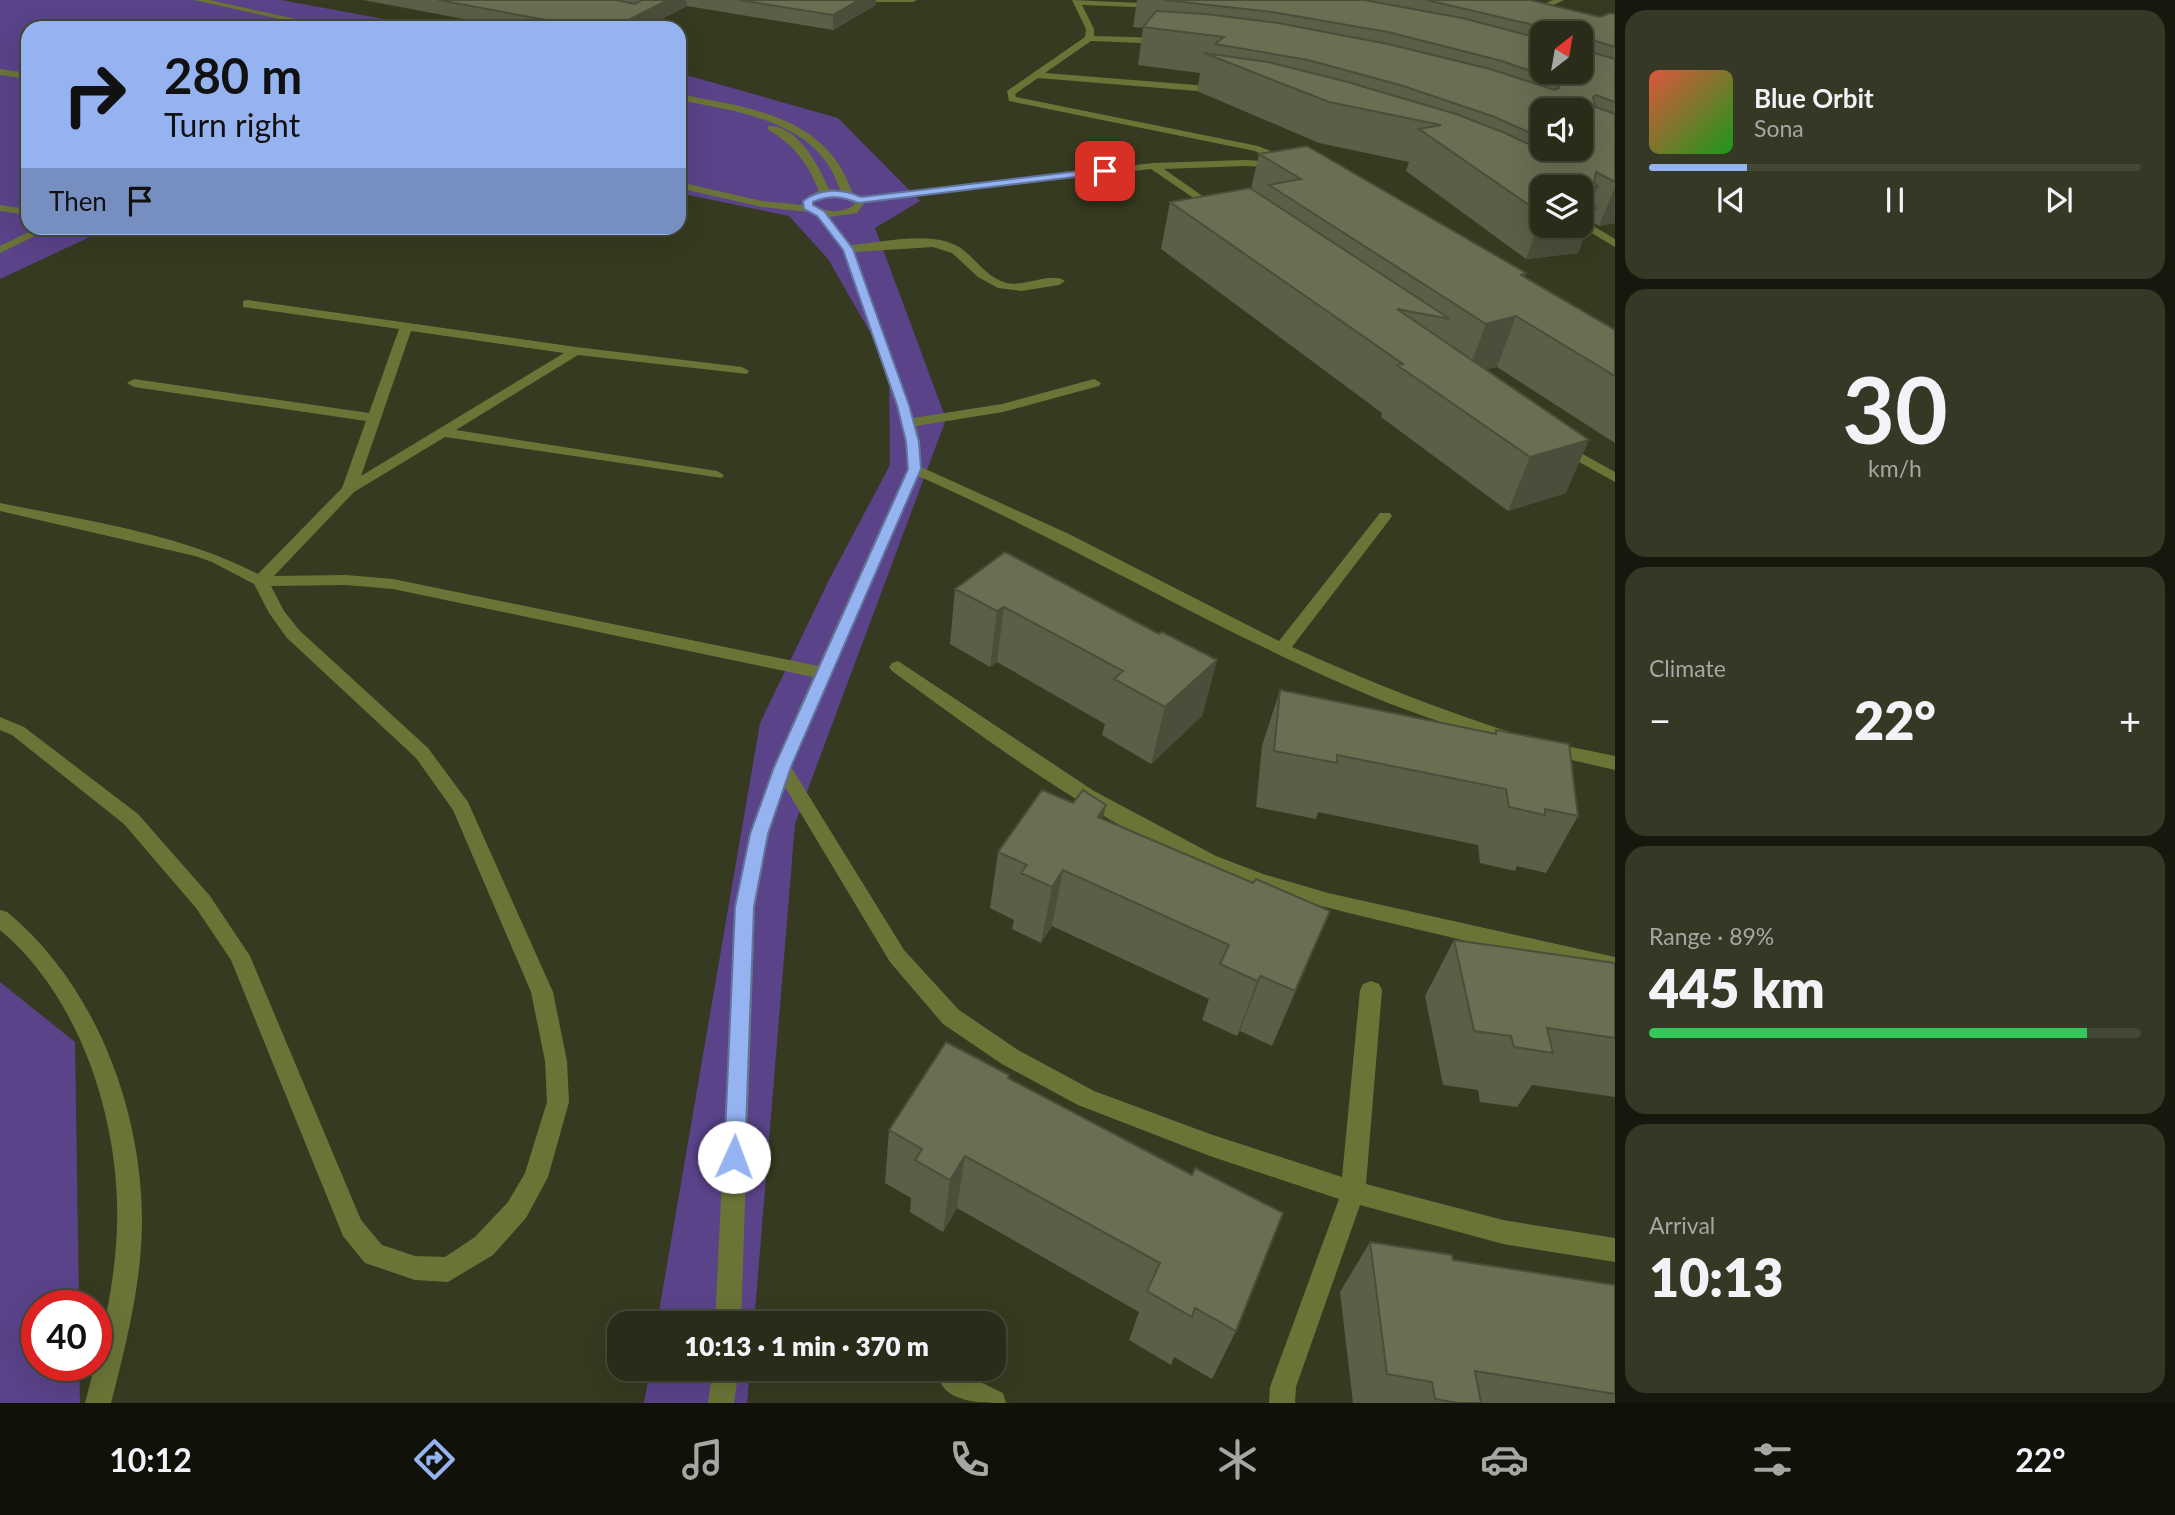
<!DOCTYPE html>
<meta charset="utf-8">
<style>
body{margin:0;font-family:Lato,sans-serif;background:#343825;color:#f1f3f6;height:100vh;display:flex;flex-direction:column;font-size:26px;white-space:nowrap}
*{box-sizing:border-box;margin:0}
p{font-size:23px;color:#a5a7a2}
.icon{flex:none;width:38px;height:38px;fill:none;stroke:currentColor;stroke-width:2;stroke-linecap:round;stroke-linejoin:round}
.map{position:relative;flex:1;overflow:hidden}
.sheet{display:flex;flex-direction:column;gap:10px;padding:10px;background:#16180d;width:560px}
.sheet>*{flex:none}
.top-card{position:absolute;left:21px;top:21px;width:665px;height:214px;border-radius:21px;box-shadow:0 7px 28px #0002,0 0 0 2px #444837;background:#95b2f1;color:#111;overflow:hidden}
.needle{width:46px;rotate:31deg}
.fabs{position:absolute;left:1530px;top:21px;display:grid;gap:14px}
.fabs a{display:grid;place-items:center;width:63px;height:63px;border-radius:14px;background:#282c18;box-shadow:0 7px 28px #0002,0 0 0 2px #444837;font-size:35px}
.speed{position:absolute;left:21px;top:1290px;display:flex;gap:14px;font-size:35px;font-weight:700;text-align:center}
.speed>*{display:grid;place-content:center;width:91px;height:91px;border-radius:50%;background:#282c18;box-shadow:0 7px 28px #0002,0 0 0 2px #444837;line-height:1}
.speed .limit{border:10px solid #d22;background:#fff;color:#111}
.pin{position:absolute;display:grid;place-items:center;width:60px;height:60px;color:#fff;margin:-30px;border-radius:14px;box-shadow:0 4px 10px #0006}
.me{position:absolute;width:77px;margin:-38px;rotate:2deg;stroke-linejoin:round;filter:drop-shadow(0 0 5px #0008)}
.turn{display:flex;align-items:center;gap:24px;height:147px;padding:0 28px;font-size:32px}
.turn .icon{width:91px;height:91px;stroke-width:2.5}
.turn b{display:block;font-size:49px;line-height:60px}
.then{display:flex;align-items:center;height:66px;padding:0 28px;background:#0003;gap:14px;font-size:26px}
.big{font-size:52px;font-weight:800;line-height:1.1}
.sheet .card{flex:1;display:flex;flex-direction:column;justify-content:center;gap:10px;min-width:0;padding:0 24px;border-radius:21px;background:#343825}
.sheet .dial{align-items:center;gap:0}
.dial b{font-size:91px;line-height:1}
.song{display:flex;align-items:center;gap:21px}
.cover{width:84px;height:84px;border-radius:10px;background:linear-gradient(135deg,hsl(10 70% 55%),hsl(120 70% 35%))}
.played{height:7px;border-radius:4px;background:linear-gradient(90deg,#95b2f1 20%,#444837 20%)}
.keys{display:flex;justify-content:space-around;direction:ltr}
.heat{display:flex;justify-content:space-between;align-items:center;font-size:38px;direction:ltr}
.charge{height:10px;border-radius:5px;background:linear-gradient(90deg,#34c759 89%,#444837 0)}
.trip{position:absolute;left:607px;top:1311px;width:399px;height:70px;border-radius:21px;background:#282c18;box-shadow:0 7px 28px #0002,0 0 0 2px #444837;font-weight:800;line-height:70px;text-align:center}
.menu{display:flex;height:112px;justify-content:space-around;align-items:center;background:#10120a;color:#a5a7a2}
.menu .icon{width:49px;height:49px}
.menu .selected{color:#95b2f1}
.menu b{font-size:32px;color:#f1f3f6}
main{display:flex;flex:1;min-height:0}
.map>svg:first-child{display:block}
.green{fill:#5a4389}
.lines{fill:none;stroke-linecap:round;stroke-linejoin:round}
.minor{fill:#6b7437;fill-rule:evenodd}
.wall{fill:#5a5f47;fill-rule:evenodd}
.shaded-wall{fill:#4a4e3a}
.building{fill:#696f53;stroke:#4a4e3a;stroke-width:2}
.route{fill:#95b2f1;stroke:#61749d;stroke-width:2}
</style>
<main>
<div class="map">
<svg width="1615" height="1403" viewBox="0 0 1615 1403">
<rect width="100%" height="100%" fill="#353a20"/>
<path class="green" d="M0,0H281L433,28H28V228H109L0,279Z
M679,73L838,118L920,201L875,228L946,419L795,824L754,1323H657L760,723L830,578L890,465L889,365L828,259L789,216L679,193Z
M0,982L75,1042L79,1305L37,1306V1365H79L80,1403H0Z
M650,1369H750L747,1403H644Z"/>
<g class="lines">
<path class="minor" d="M194,0H210L337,28H321Z
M862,0H917L913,2H866Z
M1072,0L1164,4L1161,8L1082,5L1094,29V36L1166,38L1170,41L1166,44L1091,41L1045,73L1221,87L1226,90L1221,93L1038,78L1015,94L1016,97L1258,146L1284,156L1290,165L1285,168L1245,166L1164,169L1221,209V213L1217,214L1151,169L865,202L857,213L829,217L851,245C883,243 929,230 959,247C976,258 986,278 1007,283C1024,287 1052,271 1065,281L1059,285L1021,291L998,288L978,277L952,253L933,247L855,252L913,418L1002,404L1094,379L1101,383L1099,386L1003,412L916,426L920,442L921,467L1069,534L1279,641L1380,513H1390L1392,516L1390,519L1292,647C1367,681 1441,710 1519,735L1522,739L1519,743H1507C1454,727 1402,710 1352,688C1204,624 1066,541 918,476L791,767L904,950L959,1010L1018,1050L1094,1091L1210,1134L1342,1177L1360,990L1363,984L1371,981L1379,984L1382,990L1366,1184L1503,1220L1615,1238V1262L1503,1244L1360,1205L1296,1387L1295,1403H1269L1270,1387L1339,1199L1210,1156L1078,1105L1002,1064L943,1024L890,962L785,787L769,834L755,907L741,1323H715L735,907L749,834L773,767L813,677L393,589L346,585L271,586L284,611L299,630L428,748L468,802L553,992L567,1061L569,1102L548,1177L526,1218L493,1255L448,1282L415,1280L365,1263L343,1236L231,960L196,908L124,824L12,735L0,730V717L24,727L138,814L210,896L250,956L361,1220L382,1245L415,1256L445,1257L475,1237L508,1202L525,1173L547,1102L545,1061L531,992L453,810L416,758L287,638L269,613L254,584L212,562L195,556L0,511V503C87,521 179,533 258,574L342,488L366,421L134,387L127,383L134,379L369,413L399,329L243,307V301L247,300L576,347L742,367L749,371L747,374L578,355L456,430L717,471L724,475L722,478L445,437L354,492L274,576L346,575L393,579L818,666L907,469L906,442L896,405L842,249L816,215L809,212L762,207L679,188V182L762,201L802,205L808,196L819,191C808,164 794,144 768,130V126C797,124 819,166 829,189L840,190C819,121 740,112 679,100V94C749,108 826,115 852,192L860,197L1153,163L1245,160L1278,162L1255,151L1009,101L1007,91L1085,37L1086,29ZM834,195L846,198L855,204C843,214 825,213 813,204L822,197ZM411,331L564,353L361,476Z
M1553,0H1564L1530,16L1523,14Z
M0,69L28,73V79L0,75Z
M0,205L28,209V215L0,211Z
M1580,218L1615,239V247L1580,226Z
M37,228H51L0,253V246Z
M1561,442L1615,472V482L1556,449L1554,446Z
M898,661L1094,791L1216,856L1263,874L1328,893L1615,957V975C1544,959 1474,943 1403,926C1336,910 1269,895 1205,868C1092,819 991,743 892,671L889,667L892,663Z
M1547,742L1615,756V770L1541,753L1538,748L1541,743Z
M0,910L7,912C96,985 143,1111 142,1225C141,1285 126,1345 111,1403H85C100,1346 115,1288 117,1227C121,1124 81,997 0,930Z
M713,1368H739L734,1403H708Z
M953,1369L1003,1393L1006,1403C983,1403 950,1403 940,1382L944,1373Z"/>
</g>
<path class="wall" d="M363,0H876V5L833,30L687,6L644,28H511Z
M1137,0H1530L1600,17L1615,14V223L1599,226L1590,221L1578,253L1526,259L1406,171L1409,162L1319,143L1197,91L1200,73L1138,65L1143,28L1133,27ZM1542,33H1580V72H1542ZM1542,110L1580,149H1542ZM1542,187L1580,226H1542Z
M1259,154L1525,277L1615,330V443L1497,367L1486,369L1566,493L1508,511L1381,417L1382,413L1161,249L1170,202L1251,189Z
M955,589L1159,634L1217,660L1202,716L1151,764L1102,735L1105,724L997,662L990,667L950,644Z
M1280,690L1494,733L1496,730L1578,816L1546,873L1517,866L1515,871L1480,863L1478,845L1318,812L1316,819L1256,807L1262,746Z
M1103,819L1253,883L1330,911L1272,1046L1240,1031L1237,1036L1202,1020L1209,999L1052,926L1041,943L1012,929L1014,920L990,908L998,852Z
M1454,940L1615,963V1097L1532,1085L1517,1107L1480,1102L1478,1090L1443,1085L1425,996Z
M1009,1075V1079L1236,1331L1212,1379L1174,1357L1171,1365L1129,1340L1139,1312L957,1208L943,1232L910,1212L911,1198L885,1183L889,1130Z
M1370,1242L1453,1260L1615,1285V1403H1353L1340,1292Z"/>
<path class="shaded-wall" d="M668,0H686L687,6L644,28H613Z
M859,0H876V5L833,30V15Z
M1598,186L1589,209L1596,208L1578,253L1526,259L1542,215V226H1580V189Z
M1615,187V223L1599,226Z
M1526,273L1510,318L1516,316L1497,367L1467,374L1486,324L1521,275Z
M1589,440L1566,493L1508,511L1530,457Z
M1004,607L997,662L990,667L997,611Z
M1217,660L1202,716L1151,764L1165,707Z
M1106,805L1094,862L1098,817Z
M1063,870L1052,926L1041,943L1052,887Z
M1330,911L1307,966L1272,1046L1295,991Z
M1261,976L1240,1031L1237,1036L1257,981Z
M965,1156L957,1208L943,1232L950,1180Z"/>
<path class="building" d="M438,0H616L635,4L642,0H668L613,28H590Z
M739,0H859L833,15Z
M1164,0H1364L1462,18L1542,39V72H1580V49L1615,59V102L1596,95L1593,97L1595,107L1615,114V182L1596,172L1594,182L1598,186L1580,189V187H1542V214L1419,129L1441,125L1329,102L1204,53L1268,62L1344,81L1456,114L1505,133L1558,158L1559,149H1580V110H1542V138L1492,116L1400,85L1308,60L1215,44L1224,37L1143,27L1156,11L1205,14L1278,23L1388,44L1490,69L1555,90L1559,88L1557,80L1502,61L1388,32L1272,12Z
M1427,0H1530L1600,17L1610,13L1615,14V47L1580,36V33H1568Z
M1307,146L1526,273L1521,275L1615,330V376L1516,316L1486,324L1269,185L1301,179L1259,154Z
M1250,188L1450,319L1397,309L1589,440L1530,457L1397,365L1403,364L1170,202Z
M1580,198L1596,208L1580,210Z
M1005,552L1159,634L1162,632L1217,660L1165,707L1114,679L1123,671L1004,607L997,611L955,589Z
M1280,690L1496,734V730L1569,744L1578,816L1545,809V815L1509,807L1506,789L1337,755V763L1274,751Z
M1042,790L1073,803L1083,790L1106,805L1098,817L1253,883L1256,879L1330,911L1295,991L1261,976L1257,981L1220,964L1229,945L1063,870L1052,887L1021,873L1027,865L998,852Z
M1454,940L1615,963V1038L1547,1028L1553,1053L1514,1047L1511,1036L1474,1031Z
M946,1042L1009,1075L1008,1078L1192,1175L1195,1168L1283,1213L1236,1331L1195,1308L1192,1317L1147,1291L1160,1263L965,1156L950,1180L915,1160L922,1149L889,1130Z
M1370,1242L1452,1255L1453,1260L1615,1285V1394L1475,1371L1481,1403H1458L1435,1399L1432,1382L1387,1374Z"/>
<path class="route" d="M1105,168L1109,171L1108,173L859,203C842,197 831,194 813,202V205L824,211L853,249L909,405L919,442L921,469L791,767L768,834L754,907L745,1157L742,1164L734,1166L727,1164L724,1157L735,907L750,834L774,767L908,469L906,442L897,405L843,250L817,216L804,209L803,201C820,188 842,188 861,197Z"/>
</svg>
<div class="fabs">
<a><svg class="needle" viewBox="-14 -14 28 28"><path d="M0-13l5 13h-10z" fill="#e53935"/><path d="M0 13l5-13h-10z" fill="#a5a7a2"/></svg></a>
<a><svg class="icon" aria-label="sound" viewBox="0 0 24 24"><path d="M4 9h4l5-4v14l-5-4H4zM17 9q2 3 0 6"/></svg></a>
<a><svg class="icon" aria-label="layers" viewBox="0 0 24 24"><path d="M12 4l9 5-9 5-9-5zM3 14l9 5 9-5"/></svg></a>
</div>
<div class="speed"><div class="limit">40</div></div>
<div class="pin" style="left:1105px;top:171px;background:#d93025"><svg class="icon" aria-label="arrive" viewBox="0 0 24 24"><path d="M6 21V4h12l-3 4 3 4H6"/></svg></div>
<svg class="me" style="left:734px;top:1157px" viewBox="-20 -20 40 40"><circle r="19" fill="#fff"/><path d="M0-13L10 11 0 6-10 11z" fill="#95b2f1"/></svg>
<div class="trip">10:13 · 1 min · 370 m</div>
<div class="top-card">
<div class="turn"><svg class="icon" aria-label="right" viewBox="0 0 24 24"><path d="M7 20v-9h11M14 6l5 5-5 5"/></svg><div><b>280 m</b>Turn right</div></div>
<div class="then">Then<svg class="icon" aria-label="arrive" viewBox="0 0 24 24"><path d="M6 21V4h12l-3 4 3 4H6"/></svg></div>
</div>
</div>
<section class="sheet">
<div class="card">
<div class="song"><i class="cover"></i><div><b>Blue Orbit</b><p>Sona</p></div></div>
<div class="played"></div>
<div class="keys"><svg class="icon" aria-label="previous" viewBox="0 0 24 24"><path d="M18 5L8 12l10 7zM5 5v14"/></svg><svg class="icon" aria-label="pause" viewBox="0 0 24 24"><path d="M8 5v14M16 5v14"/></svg><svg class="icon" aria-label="next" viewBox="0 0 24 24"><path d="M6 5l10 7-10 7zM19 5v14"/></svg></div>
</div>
<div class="card dial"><b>30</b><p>km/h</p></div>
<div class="card"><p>Climate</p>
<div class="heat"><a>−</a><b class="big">22°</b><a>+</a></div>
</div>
<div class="card"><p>Range · 89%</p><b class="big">445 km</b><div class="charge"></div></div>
<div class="card"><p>Arrival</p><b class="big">10:13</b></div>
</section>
</main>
<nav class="menu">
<b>10:12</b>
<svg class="icon selected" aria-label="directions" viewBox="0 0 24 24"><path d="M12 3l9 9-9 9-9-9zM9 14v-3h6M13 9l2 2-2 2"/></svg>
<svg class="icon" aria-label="music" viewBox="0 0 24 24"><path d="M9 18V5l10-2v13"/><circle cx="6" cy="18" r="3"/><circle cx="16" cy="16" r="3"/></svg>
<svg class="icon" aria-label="phone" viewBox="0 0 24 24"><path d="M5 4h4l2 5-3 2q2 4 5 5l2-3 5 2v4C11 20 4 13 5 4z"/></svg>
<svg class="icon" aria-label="climate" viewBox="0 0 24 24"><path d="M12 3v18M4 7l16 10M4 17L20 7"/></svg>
<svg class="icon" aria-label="car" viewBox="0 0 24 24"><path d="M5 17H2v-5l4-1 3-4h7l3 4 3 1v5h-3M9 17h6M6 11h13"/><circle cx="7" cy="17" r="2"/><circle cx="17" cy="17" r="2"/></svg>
<svg class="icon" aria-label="filters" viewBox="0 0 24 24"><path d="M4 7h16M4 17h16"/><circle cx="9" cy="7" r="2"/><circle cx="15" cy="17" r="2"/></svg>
<b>22°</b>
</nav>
